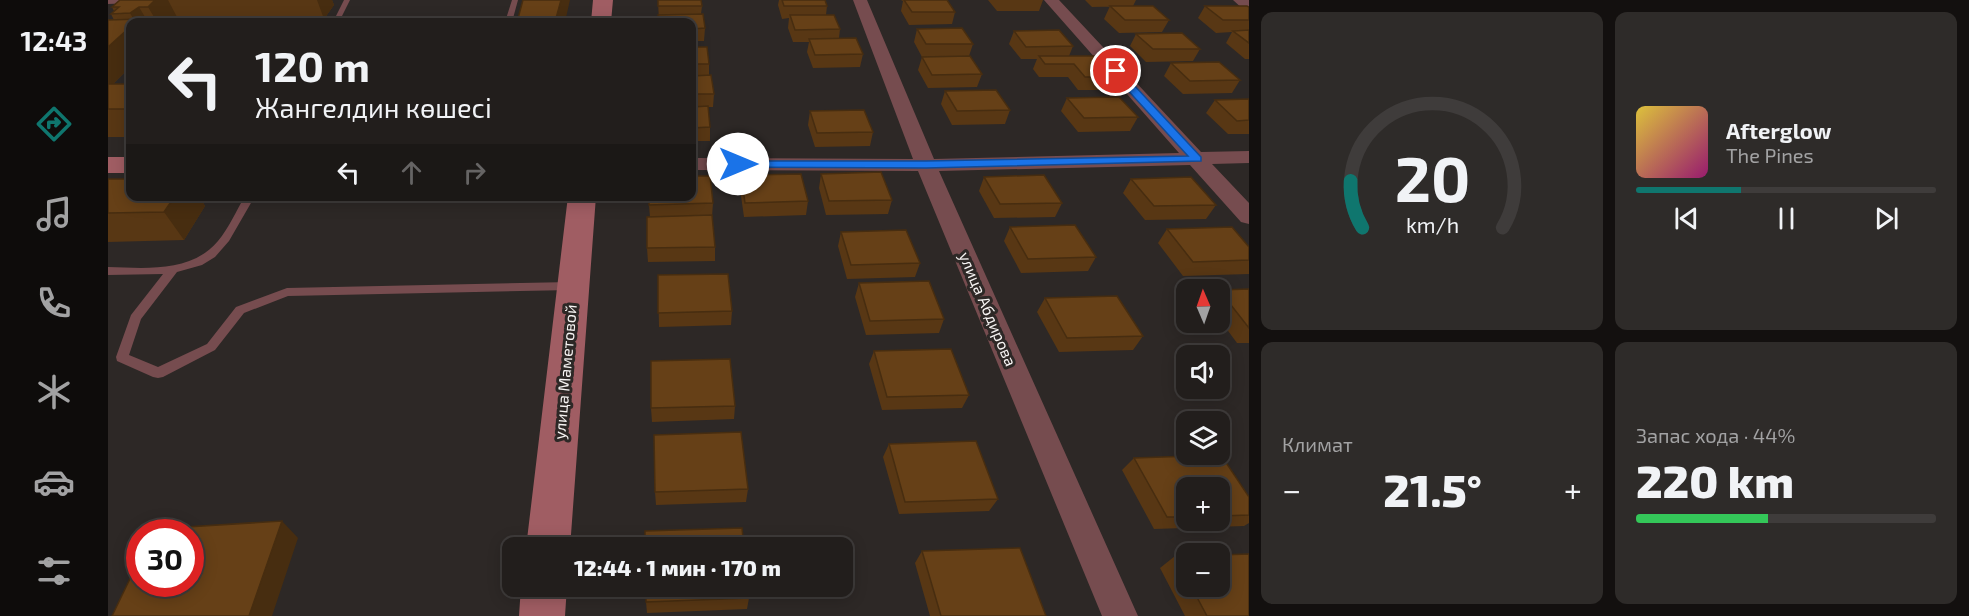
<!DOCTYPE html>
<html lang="ru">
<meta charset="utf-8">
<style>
body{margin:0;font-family:"Exo 2",sans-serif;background:#2e2b29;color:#f1f3f6;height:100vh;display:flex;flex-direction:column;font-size:22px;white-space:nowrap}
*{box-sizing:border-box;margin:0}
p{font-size:20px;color:#a2a2a3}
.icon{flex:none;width:33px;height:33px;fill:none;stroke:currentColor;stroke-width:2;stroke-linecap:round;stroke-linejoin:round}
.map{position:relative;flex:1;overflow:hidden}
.drawer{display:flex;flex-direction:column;gap:12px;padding:12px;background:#13100f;width:720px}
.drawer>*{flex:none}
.top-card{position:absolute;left:18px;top:18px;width:570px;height:183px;border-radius:12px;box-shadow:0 3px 15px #0003,0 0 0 2px #3f3c3b;background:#221e1c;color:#f1f3f6;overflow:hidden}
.needle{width:39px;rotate:358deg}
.buttons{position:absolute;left:1068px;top:279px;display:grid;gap:12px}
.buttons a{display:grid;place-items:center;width:54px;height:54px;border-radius:12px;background:#221e1c;box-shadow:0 3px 15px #0003,0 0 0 2px #3f3c3b;font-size:30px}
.speed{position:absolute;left:18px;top:519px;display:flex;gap:12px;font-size:30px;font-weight:700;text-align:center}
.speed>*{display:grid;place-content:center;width:78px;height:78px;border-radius:50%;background:#221e1c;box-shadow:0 3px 15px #0003,0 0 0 2px #3f3c3b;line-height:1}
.speed .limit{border:9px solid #d22;background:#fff;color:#111}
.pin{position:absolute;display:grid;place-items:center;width:51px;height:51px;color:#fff;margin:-26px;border:3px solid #fff;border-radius:50%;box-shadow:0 2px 6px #0007}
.me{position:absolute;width:66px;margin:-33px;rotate:90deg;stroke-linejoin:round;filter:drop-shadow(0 0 4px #0008)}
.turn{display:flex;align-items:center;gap:21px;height:126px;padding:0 30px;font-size:27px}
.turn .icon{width:78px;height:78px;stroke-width:2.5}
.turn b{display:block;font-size:42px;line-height:51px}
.lanes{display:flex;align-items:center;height:57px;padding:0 30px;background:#0003;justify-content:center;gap:30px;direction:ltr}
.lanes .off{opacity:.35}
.big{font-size:45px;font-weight:800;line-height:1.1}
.drawer .tile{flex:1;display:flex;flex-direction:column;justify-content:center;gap:9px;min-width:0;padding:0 21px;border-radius:12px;background:#2e2b29}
.drawer .dial{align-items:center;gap:0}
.dial svg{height:156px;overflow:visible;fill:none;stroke:#3f3c3b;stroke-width:7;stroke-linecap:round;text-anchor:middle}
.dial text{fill:#f1f3f6;stroke:none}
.song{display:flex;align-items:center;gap:18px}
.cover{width:72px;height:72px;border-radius:9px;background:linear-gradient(135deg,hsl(50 70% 55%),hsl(320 70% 35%))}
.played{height:6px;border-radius:3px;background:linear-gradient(90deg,#0f766e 35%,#3f3c3b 35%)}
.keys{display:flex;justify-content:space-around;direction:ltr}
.heat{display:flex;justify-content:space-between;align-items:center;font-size:33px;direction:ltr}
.charge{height:9px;border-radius:4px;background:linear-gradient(90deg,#34c759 44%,#3f3c3b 0)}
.drawer .tiles{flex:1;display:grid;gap:12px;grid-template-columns:repeat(2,1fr)}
.trip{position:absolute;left:394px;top:537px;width:351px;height:60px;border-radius:12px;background:#221e1c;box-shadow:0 3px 15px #0003,0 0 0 2px #3f3c3b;font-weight:800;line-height:60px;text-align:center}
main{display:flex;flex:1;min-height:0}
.dock{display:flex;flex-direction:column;width:108px;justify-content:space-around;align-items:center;background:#0e0c0b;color:#a2a2a3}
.dock .icon{width:42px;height:42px}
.dock .current{color:#0f766e}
.dock b{font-size:27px;color:#f1f3f6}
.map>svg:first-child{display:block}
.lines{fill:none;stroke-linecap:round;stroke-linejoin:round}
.lane{fill:#764c4f;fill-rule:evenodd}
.street{fill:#764c4f;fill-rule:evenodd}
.secondary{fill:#a05d63;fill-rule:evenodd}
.wall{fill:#583714;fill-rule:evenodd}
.shaded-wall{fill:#472d10}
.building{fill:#664017;stroke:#472d10;stroke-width:1.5}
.route{fill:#1a73e8;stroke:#114b97;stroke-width:1.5}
.labels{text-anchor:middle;stroke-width:6;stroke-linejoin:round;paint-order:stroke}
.street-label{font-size:16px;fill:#f7f4f3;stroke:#2d2826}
</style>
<main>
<nav class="dock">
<b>12:43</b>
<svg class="icon current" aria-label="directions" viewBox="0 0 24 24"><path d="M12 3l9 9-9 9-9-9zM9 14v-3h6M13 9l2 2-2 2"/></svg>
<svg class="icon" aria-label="music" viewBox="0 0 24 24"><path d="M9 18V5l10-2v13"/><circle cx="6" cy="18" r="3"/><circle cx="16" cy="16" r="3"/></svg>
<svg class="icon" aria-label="phone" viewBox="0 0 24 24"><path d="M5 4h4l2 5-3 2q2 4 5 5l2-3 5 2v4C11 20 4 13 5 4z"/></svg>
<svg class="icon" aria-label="climate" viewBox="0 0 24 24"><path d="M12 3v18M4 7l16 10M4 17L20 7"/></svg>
<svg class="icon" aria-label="car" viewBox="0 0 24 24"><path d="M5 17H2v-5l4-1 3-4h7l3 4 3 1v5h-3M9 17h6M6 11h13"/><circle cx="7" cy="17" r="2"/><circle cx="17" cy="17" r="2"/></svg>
<svg class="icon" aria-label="filters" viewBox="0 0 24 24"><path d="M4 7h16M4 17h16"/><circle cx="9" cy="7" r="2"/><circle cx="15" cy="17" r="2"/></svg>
</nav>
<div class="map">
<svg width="1141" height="616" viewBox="0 0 1141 616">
<rect width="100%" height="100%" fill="#2d2826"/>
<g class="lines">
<path class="lane" d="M0,0H29V1L26,3L0,4Z
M236,0H242L231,22H225Z
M404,0H410L404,22H397Z
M137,196H147L121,241L107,257L94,265L69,272L33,319L21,355L50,367L99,344L128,307L179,288L463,282L469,286L463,290L180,296L136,313L107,350L55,377L50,378L45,377L9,361L8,357L23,315L55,274L0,275V267C38,268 83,273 110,241C121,228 128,211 137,196Z"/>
<path class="street" d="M745,0H759L826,159L1071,153L936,0H951L1093,152L1141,151V163L1104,164L1141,203V224L1133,222L1082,165L831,171L1030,616H994L810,171L584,170V158L805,159Z
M1125,0H1141V12L1136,10Z"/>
<path class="secondary" d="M485,0H505L503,22H483Z
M0,157H22V173H0Z
M460,196H488L462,548H418Z
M413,586H459L457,616H411Z"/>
</g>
<path class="wall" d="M12,0H224L226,5L216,19L71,21L69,17L63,22H22V67L5,84H22V137H0V20H6L3,14L6,11L4,7Z
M550,0L594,6L593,14L597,28L596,41H584V22H551Z
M671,0H717L719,6L718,15L732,29L731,38L755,54L752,67L705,68L699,52L701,42H685L680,28L681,18L674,19L670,5Z
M793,0H839L847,12L844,24L801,25L793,11L795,1Z
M880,0H935L931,11H889Z
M977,0H1028L1025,6L984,7Z
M1002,6L1061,20L1054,32L1011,33L996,19Z
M1097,6L1141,7V59H1137L1118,43L1124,32L1108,33L1090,18Z
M809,29L865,44L861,56L874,74L869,87L820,88L810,70L814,57L806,42Z
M906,31L965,46L961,56L1009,77L1003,90H970L960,77H931L925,69L929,59H913L901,44Z
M1028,34L1092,49L1085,61L1038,62L1022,46Z
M584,47L601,64V75L606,94L605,107H600L602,127V141H584Z
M1063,63L1132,80L1124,93L1075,94L1056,76Z
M837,91L902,110L897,124L844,125L833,104Z
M959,98L1030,117L1022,131L970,132L953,111Z
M1141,99V134H1120L1098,113L1107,100Z
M702,111L765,132L762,146L707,147L700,125Z
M713,174L784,200L780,214L718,215L711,188Z
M633,175L700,201L698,215L636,217L632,189Z
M876,177L954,203L947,217L886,218L871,191Z
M0,179L22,196H91L97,206L76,240L0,242Z
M1023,179L1108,205L1098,219L1037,220L1015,193Z
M605,203L604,217L607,247V261L540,262L539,248L542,217L541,205Z
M902,227L988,257L980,271L913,273L896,241Z
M1059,229L1141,247V274L1075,276L1050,243Z
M733,232L812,263L807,277L739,279L730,246Z
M550,275L624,311L623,325L551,327Z
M751,283L836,319L831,333L758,335L747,297Z
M1141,289V343H1129L1112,320V290Z
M937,298L1035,336L1025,350L951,352L929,312Z
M766,351L861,395L854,408L774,410L761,364Z
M627,406L626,419L544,422L543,408Z
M781,444L890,499L881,511L791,514L775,457Z
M1026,458L1141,497V523L1136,526L1046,529L1014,470ZM1078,488H1112V520H1078Z
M640,489L638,502L548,505L547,492Z
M814,551L938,616H822L807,563Z
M1067,556H1078V586H1112L1141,616H1077L1052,568Z
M641,598L639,609L539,613L538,602Z"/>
<path class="shaded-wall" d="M47,0H60L69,17L63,22H49L40,7Z
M209,0H224L226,5L216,19Z
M453,0H462L457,22H447Z
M31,7L40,22H27L22,13Z
M22,27V67L0,89V47Z
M67,196H91L97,206L76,240L56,212Z
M174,521L190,538L164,616H141Z"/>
<path class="building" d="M12,0H47L40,7H31L22,13L3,14L11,7H4Z
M415,0H453L447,22H409Z
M550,0H593L594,6H550Z
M674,0H717L719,6H676Z
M796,0H839L847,12H804Z
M1002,6H1045L1061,20H1017Z
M1097,6H1139L1141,7V20H1115Z
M595,14L597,28L584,29V22H551L550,15Z
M682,15H726L732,29L687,30Z
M31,19L27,22H22V27L0,47V20Z
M854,28L865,44H818L809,29Z
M951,30L965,46L918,47L906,31Z
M1141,30V43L1125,31Z
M1074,33L1092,49H1045L1028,34Z
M748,38L755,54L707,55L701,39Z
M584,47H599L601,64H584Z
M862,56L874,74L824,75L814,57Z
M931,56H991L1009,77H977L966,64H937Z
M1111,62L1132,80L1082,81L1063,63Z
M603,75L606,94H584V76Z
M0,84H22V109H0Z
M888,90L902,110L849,111L837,91Z
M1011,97L1030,117L976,118L959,98Z
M1141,99V120L1129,121L1107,100Z
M600,106L602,127L584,128V107Z
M756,110L765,132L709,133L702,111Z
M773,172L784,200L721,201L713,174Z
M693,174L700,201L637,203L633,175Z
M936,175L954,203L892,204L876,177Z
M584,176H602L605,203L541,205V196H584Z
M1083,177L1108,205L1046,206L1023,179Z
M0,179H22V196H67L56,212L0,213Z
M604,215L607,247L539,248V217Z
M967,225L988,257L920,259L902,227Z
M1124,227L1141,247V260L1085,262L1059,229Z
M798,230L812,263L743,265L733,232Z
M620,274L624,311L550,313V275Z
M821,281L836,319L762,321L751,283Z
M1141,289V328L1112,291V290Z
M1009,296L1035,336L959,338L937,298Z
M843,349L861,395L779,397L766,351Z
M622,359L627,406L543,408V361Z
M633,432L640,489L547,492L546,435Z
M868,441L890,499L797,502L781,444Z
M1113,455L1141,497V515L1112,516V488H1078V517H1059L1026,458Z
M174,521L141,616H4L32,558V584H82V532H44L46,529Z
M634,528L636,548H537V531Z
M912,548L938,616H833L814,551Z
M1141,554V616H1099L1083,586H1112V555Z
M1067,556H1078V578Z
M538,586H640L641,598L538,602Z"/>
<path class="route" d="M1004,69H1011L1093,157V161L818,168L630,167L625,164L630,161H818L1080,156L1004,73Z"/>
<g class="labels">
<g class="street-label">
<text transform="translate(880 309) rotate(67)" y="6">улица Абдирова</text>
<text transform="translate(457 372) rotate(-85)" y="6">улица Маметовой</text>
</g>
</g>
</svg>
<div class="buttons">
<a><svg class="needle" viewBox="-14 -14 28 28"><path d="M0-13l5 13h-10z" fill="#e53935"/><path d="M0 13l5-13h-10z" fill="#a2a2a3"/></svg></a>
<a><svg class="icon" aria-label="sound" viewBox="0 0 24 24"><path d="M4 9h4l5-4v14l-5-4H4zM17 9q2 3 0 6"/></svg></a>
<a><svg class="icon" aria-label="layers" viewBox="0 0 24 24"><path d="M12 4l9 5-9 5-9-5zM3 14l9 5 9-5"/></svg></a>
<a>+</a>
<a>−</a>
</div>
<div class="speed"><div class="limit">30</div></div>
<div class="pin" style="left:1008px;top:71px;background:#d93025"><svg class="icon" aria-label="arrive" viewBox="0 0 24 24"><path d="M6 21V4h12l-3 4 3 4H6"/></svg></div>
<svg class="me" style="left:630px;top:164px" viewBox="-20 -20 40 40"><circle r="19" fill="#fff"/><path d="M0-13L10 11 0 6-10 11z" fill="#1a73e8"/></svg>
<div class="trip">12:44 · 1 мин · 170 m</div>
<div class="top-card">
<div class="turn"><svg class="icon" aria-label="left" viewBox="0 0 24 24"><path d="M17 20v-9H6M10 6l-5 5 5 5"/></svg><div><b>120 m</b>Жангелдин көшесі</div></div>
<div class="lanes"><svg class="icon" aria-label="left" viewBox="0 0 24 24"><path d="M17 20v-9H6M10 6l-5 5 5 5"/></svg><svg class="icon off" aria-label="ahead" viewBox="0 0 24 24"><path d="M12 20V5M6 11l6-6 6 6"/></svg><svg class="icon off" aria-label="right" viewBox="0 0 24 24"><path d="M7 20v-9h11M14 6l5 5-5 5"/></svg></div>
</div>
</div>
<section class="drawer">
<div class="tiles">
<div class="tile dial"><svg viewBox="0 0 100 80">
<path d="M14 69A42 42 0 1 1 86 69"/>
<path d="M14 69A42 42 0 0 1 8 45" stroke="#0f766e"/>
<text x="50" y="56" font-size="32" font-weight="700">20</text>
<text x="50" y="72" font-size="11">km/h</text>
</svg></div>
<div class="tile">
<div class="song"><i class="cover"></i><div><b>Afterglow</b><p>The Pines</p></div></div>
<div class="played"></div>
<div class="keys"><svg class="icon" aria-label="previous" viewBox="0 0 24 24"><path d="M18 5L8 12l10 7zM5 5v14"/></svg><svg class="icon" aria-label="pause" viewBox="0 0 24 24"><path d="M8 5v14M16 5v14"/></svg><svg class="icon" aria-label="next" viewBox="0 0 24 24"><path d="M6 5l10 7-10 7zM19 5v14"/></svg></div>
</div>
<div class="tile"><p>Климат</p>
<div class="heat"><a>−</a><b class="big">21.5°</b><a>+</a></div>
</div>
<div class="tile"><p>Запас хода · 44%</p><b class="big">220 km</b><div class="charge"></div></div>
</div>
</section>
</main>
